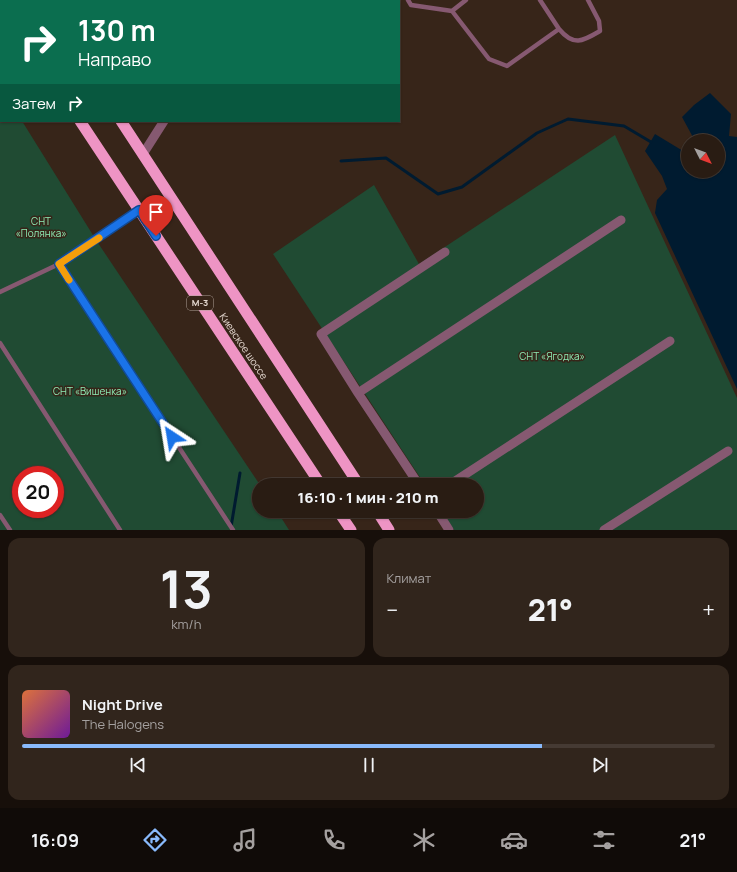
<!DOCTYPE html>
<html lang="ru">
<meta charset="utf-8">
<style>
body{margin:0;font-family:Manrope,sans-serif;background:#31251c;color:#f1f3f6;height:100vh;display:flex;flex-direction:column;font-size:15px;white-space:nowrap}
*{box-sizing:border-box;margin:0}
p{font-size:13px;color:#a5a1a0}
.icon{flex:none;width:22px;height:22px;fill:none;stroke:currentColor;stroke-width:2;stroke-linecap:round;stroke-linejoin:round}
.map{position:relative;height:530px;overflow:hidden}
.panel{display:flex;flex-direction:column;gap:8px;padding:8px;background:#170f0a;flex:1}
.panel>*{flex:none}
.banner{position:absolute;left:0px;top:0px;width:400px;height:122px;box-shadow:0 1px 3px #0004,0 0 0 1px #453a33;background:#0b6e4f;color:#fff;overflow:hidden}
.needle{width:26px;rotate:132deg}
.buttons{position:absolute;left:681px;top:134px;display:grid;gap:8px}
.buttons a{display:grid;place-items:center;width:44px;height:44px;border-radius:50%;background:#291c13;box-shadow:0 1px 3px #0004,0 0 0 1px #453a33;font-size:20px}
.speed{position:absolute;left:12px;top:466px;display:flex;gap:8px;font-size:20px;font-weight:700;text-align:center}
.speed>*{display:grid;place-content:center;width:52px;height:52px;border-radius:50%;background:#291c13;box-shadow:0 1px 3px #0004,0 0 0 1px #453a33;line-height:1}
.speed .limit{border:6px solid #d22;background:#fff;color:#111}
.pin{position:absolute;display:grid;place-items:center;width:34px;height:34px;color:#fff;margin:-41px -17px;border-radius:50% 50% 50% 0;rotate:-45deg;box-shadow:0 0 4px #0007}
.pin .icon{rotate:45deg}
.me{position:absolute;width:44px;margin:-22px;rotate:327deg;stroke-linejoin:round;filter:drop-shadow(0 0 3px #0008)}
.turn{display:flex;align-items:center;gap:14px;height:84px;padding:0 12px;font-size:18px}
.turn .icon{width:52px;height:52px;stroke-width:2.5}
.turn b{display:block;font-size:28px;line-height:34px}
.then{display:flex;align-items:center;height:38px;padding:0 12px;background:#0003;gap:8px;font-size:15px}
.big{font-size:30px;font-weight:800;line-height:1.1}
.panel .widget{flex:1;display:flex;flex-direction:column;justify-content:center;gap:6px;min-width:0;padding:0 14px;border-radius:12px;background:#31251c}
.panel .dial{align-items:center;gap:0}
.dial b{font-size:52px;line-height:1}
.song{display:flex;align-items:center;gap:12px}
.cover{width:48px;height:48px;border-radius:6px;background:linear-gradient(135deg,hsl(20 70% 55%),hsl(280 70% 35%))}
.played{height:4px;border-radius:2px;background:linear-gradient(90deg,#89bafc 75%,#453a33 75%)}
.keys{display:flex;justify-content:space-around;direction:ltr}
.heat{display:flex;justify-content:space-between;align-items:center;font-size:22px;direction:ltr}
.panel .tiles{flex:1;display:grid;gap:8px;grid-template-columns:1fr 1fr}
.widget:last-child{grid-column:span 2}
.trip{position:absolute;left:252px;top:478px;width:232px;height:40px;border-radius:20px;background:#291c13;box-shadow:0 1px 3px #0004,0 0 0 1px #453a33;font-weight:800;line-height:40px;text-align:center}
.tab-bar{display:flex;height:64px;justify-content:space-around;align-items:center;background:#100b08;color:#a5a1a0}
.tab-bar .icon{width:28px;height:28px}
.tab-bar .selected{color:#89bafc}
.tab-bar b{font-size:18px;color:#f1f3f6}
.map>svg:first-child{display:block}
.green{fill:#204b33;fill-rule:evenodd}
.water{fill:#001b30}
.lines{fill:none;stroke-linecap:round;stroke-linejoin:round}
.stream{stroke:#001b30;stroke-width:3}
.service{stroke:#865971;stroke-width:4.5}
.minor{stroke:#865971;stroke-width:9}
.trunk{stroke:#ee94c4;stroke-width:11}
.route-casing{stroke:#114b97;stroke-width:10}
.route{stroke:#1a73e8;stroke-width:7}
.slow{stroke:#f59e0b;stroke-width:7}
.labels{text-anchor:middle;stroke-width:3;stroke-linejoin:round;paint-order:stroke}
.shield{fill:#372519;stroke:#b1a39a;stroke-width:1}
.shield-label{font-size:9px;font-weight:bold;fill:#e5d9d1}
.park-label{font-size:10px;fill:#8decb5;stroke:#372519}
.street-label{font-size:10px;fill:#e5d9d1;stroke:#372519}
</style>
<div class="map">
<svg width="737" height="530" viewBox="0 0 737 530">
<rect width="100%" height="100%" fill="#372519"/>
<path class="green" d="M0,86L1,121H22L96,240L260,485L259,511H277L289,530H0ZM21,475H55V509H21Z
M615,135L737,398V530H454L442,511H477V485H425L273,254L374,185L419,264Z"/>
<path class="water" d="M710,93L731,114L729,136L737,137V389L655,213L657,200L667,189L662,176L645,151L655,134L688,154V171H718V141H695L682,117L694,105Z"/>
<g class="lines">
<path class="stream" d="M341,161L386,158L438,194L462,187L537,133L568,119L624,126L651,142
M231,527L240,473"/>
<path class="service" d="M408,0L411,5L452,11L489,59L507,66L559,29C574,47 583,41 600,31L599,21L588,0
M540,0L559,29
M452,11L466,0
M59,264L233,530
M0,292L59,264L139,210
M0,343L120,530
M0,515L10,530"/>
<path class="minor" d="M238,1L239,0
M143,154L164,121
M358,393L321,334L445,252
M419,485L358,393L621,220
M449,485L670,341
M437,511L449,530
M604,530L728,451"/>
<path class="trunk" d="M13,0V1
M34,0L35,1
M80,121L321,485
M121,121L359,485
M338,511L351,530
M377,511L389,530"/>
</g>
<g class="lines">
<g class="route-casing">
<path id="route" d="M156,236L139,210L59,264L172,437"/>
</g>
<use href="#route" class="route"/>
<path class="slow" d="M69,280L59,264L99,238"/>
</g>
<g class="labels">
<rect class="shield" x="187" y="296" width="26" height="14" rx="3"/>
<g class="shield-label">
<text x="200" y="306">М-3</text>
</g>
<g class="park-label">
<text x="41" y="225">СНТ<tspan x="41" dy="12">«Полянка»</tspan></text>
<text x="552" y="360">СНТ «Ягодка»</text>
<text x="90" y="395">СНТ «Вишенка»</text>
</g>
<g class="street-label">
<text transform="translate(244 346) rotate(56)" y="4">Киевское шоссе</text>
</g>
</g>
</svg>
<div class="buttons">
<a><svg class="needle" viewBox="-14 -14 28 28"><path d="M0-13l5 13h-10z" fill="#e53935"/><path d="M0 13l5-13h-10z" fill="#a5a1a0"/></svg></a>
</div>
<div class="speed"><div class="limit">20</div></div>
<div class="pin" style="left:156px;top:236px;background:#d93025"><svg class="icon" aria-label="arrive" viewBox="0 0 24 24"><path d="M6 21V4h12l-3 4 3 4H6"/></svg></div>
<svg class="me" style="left:172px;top:437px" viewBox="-20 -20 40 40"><path d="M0-17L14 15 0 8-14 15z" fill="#1a73e8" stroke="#fff" stroke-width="4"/></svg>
<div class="trip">16:10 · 1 мин · 210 m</div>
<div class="banner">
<div class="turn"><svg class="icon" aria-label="right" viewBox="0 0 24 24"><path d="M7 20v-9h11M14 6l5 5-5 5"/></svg><div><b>130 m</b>Направо</div></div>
<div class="then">Затем<svg class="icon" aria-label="right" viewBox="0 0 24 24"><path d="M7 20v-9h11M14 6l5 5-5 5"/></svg></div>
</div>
</div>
<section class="panel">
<div class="tiles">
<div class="widget dial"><b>13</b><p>km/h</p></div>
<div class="widget"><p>Климат</p>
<div class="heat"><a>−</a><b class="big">21°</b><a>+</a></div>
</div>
<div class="widget">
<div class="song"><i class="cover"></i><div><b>Night Drive</b><p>The Halogens</p></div></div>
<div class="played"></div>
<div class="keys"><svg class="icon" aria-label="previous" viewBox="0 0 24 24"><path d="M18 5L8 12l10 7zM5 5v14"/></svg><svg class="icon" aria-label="pause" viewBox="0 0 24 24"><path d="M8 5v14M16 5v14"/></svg><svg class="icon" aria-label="next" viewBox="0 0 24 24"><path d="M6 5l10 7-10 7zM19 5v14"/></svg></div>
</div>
</div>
</section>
<nav class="tab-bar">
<b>16:09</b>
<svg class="icon selected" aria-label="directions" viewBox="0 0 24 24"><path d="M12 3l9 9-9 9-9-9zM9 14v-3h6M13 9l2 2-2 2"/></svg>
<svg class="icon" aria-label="music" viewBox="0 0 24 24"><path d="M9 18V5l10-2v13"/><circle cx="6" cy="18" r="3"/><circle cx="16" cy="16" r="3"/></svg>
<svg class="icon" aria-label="phone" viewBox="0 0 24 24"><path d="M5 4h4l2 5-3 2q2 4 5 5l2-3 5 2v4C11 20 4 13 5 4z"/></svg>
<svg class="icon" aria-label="climate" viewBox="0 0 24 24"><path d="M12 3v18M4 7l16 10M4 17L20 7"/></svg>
<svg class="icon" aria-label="car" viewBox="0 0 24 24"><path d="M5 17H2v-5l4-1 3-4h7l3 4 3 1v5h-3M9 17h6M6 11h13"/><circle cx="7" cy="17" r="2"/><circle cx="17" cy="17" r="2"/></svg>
<svg class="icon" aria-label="filters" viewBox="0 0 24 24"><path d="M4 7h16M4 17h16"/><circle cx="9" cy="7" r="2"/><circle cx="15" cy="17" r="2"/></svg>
<b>21°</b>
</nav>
